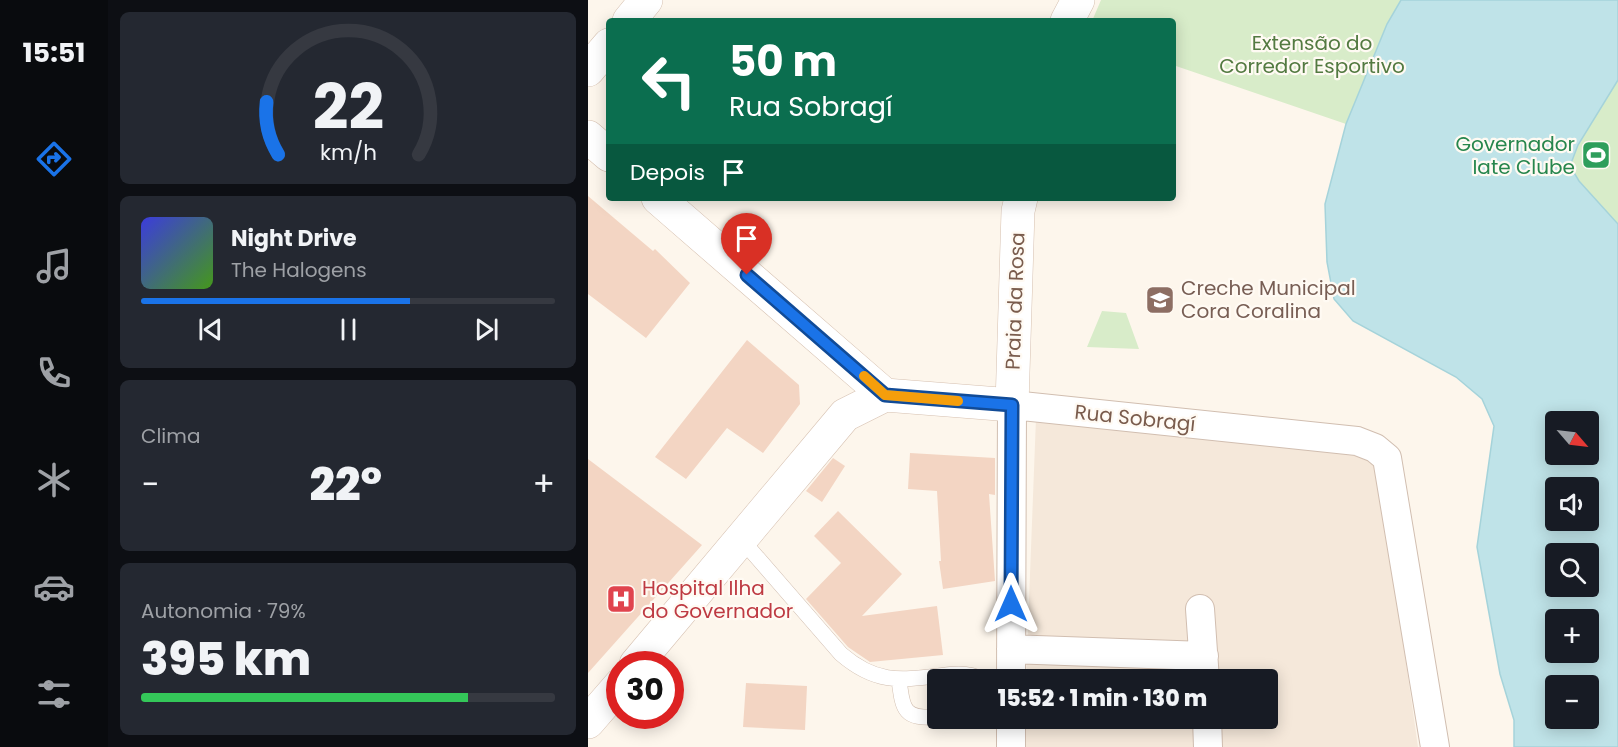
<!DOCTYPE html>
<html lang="pt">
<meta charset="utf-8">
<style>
body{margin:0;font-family:Poppins,sans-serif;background:#242831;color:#f1f3f6;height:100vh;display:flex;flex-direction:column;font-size:22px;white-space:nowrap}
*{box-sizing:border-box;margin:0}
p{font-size:20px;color:#9ea1a6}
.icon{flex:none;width:33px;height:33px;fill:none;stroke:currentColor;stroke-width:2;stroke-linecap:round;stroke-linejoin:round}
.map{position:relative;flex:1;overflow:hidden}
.panel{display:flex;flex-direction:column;gap:12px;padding:12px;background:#0d0f14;width:480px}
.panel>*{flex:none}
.hud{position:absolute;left:18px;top:18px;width:570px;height:183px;border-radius:6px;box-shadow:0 3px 15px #0003;background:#0b6e4f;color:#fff;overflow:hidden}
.needle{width:39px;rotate:118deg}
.controls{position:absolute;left:957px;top:411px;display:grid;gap:12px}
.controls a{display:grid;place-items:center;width:54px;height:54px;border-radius:6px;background:#171b24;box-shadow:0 3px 15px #0003;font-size:30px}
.speed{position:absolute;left:18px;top:651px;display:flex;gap:12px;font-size:30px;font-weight:700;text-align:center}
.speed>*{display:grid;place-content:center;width:78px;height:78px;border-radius:50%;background:#171b24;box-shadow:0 3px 15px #0003;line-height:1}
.speed .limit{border:9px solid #d22;background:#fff;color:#111}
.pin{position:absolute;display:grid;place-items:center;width:51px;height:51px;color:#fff;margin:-62px -26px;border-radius:50% 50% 50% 0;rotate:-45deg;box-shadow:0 0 6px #0007}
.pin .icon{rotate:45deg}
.me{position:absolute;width:66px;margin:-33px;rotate:0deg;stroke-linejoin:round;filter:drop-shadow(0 0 4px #0008)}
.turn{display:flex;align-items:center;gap:21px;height:126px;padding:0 24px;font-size:27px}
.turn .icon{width:78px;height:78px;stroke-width:2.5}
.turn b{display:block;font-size:42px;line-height:51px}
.then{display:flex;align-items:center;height:57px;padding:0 24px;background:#0003;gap:12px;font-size:22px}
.big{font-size:45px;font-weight:800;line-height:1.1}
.panel .card{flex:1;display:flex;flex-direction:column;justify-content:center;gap:9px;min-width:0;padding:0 21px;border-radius:9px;background:#242831}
.panel .dial{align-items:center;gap:0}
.dial svg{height:156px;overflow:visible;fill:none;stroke:#363941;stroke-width:7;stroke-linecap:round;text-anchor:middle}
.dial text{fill:#f1f3f6;stroke:none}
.song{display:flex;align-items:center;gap:18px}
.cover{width:72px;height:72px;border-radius:9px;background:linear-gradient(135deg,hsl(240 70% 55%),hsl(100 70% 35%))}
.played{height:6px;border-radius:3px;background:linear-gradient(90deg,#1a73e8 65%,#363941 65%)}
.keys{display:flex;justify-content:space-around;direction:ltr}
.heat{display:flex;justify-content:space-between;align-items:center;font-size:33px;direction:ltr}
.charge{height:9px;border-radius:4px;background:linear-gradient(90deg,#34c759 79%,#363941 0)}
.trip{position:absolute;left:339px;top:669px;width:351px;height:60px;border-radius:6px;background:#171b24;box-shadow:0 3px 15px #0003;font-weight:800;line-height:60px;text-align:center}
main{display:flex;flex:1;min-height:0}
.menu{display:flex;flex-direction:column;width:108px;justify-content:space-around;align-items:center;background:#090b0e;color:#9ea1a6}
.menu .icon{width:42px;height:42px}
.menu .active{color:#1a73e8}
.menu b{font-size:27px;color:#f1f3f6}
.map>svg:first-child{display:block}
.residential{fill:#f5e8da}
.green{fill:#d8ecc9}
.water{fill:#bfe3e8;stroke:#a5d3da;stroke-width:1.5;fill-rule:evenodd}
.building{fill:#f3d5c3}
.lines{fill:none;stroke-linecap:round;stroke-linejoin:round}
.lane-casing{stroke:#d1beb0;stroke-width:16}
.street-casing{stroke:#d1beb0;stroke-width:30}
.secondary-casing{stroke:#d6c0b0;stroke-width:34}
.lane{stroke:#fff;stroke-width:15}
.street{stroke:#fff;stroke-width:28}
.secondary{stroke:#fff;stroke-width:33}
.route-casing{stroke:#114b97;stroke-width:15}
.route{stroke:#1a73e8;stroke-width:10}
.slow{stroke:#f59e0b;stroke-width:10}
.labels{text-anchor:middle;stroke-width:4.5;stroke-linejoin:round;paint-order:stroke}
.park-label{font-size:20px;fill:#537a41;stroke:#fffaf3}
.leisure-label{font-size:20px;fill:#27864d;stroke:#fffaf3;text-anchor:end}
.education-label{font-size:20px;fill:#785e54;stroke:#fffaf3;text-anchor:start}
.street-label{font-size:20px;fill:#7a5c4d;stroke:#fffaf3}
.health-label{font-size:20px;fill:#be3a42;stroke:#fffaf3;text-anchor:start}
</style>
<main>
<nav class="menu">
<b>15:51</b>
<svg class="icon active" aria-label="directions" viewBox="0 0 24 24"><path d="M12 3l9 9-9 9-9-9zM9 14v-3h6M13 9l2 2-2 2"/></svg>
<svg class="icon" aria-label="music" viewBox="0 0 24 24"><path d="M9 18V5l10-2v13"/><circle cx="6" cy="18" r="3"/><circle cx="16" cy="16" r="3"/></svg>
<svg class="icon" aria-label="phone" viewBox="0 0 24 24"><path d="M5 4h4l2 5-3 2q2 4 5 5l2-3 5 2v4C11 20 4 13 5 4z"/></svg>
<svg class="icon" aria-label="climate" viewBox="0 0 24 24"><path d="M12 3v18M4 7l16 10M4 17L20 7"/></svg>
<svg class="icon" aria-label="car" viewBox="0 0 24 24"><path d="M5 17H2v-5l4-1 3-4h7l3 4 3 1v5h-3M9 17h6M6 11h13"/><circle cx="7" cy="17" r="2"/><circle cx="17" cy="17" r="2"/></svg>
<svg class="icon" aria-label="filters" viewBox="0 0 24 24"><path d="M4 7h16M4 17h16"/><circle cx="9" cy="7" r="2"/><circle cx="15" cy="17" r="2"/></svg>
</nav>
<section class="panel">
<div class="card dial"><svg viewBox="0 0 100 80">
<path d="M14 69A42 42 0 1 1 86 69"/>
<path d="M14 69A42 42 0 0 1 8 42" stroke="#1a73e8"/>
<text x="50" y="56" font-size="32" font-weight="700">22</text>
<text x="50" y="72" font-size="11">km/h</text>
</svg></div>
<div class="card">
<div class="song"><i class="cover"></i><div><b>Night Drive</b><p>The Halogens</p></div></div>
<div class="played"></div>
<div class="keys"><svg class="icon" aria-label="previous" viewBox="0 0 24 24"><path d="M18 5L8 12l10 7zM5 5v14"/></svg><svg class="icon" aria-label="pause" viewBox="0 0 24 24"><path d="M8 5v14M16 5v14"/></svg><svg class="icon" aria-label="next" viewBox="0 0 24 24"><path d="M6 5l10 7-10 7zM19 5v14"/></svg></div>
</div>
<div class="card"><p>Clima</p>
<div class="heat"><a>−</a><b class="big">22°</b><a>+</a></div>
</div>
<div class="card"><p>Autonomia · 79%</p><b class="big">395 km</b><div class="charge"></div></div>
</section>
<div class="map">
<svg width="1030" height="747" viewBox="0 0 1030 747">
<rect width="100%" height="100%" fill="#fdf6ec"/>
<path class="residential" d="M448,418L789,457L830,747H435L436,719L680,718V680L438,679Z"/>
<path class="green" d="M513,0H813L799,24L758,124L585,65V21H504Z
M1030,80V224L991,181L982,166L990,145Z
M514,311L538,313L551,349L499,347Z"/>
<path class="water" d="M813,0H1030V80L990,145L982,166L991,181L1030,224V747H926V720L912,674L889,547L906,426L894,399L868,377L765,321L746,299L739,262L737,204L758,124L799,24ZM968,422H1000V454H968ZM968,488H1000V520H968ZM968,554H1000V586H968ZM968,620H1000V652H968ZM968,686H1000V718H968Z"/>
<path class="building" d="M0,196L65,251L67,249L102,283L58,338L0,294Z
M159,340L211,385L212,404L175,453L139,428L98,479L67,457Z
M322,453L407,458V495L401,494L407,581L355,589L351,561H353L349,491L320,489Z
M245,458L257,466L234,502L218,491Z
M0,459L114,545L0,673Z
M250,511L314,574L274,616L349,606L355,655L282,662L260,647L218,599L253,563L226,536Z
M158,683L219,686L217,730L155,727Z"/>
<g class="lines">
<g class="lane-casing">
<path id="lane" d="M154,540L253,654C289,685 313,680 358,675C371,673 383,673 395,680
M311,680C315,711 316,719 350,717"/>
</g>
<g class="street-casing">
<path id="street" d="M612,609L617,680
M423,649L616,656
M423,680L424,405L769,441L787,448L799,458L847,747
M423,718V747
M619,718L620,747"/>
</g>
<g class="secondary-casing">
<path id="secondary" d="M41,21L58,0
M479,21L490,0
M0,70L21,45
M0,137L21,155
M70,198L297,395L424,405L430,211L433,198
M48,664L257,415L297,395
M0,722L32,685"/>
</g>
<use href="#lane" class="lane"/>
<use href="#street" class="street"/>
<use href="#secondary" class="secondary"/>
</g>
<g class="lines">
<g class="route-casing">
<path id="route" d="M159,275L297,395L424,405L423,604"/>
</g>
<use href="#route" class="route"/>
<path class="slow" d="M276,376L297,395L370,401"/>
</g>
<defs>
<g id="stadium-square" transform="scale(1.5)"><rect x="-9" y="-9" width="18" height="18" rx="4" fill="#2e9e5b" stroke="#fffaf3"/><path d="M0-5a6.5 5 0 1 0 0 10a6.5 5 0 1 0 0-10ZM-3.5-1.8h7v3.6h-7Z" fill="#fff"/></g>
<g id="school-square" transform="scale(1.5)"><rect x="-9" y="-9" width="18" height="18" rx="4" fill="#8d6e63" stroke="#fffaf3"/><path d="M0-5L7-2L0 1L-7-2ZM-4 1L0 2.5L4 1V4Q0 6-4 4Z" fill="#fff"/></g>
<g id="hospital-square" transform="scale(1.5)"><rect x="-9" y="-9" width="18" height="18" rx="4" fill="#e0444e" stroke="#fffaf3"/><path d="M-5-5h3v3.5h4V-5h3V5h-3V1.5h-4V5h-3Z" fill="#fff"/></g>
</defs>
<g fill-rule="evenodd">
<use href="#stadium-square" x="1008" y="155"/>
<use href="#school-square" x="572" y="300"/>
<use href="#hospital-square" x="33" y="599"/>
</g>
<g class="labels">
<g class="park-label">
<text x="724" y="50">Extensão do<tspan x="724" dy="23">Corredor Esportivo</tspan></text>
</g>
<g class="leisure-label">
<text x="987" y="151">Governador<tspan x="987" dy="23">Iate Clube</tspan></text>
</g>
<g class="education-label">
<text x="593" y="295">Creche Municipal<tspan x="593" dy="23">Cora Coralina</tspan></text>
</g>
<g class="street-label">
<text transform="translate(427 301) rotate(-88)" y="7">Praia da Rosa</text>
<text transform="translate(547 418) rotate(6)" y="7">Rua Sobragí</text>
</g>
<g class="health-label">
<text x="54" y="595">Hospital Ilha<tspan x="54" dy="23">do Governador</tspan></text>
</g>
</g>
</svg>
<div class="controls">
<a><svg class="needle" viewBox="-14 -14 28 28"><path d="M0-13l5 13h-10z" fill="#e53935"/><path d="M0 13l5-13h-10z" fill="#9ea1a6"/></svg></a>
<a><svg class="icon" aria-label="sound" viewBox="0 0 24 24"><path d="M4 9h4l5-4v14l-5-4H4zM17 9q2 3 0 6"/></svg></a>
<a><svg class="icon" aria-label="search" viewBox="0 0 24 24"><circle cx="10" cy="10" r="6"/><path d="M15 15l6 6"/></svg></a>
<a>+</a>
<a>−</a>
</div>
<div class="speed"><div class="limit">30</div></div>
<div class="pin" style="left:159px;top:275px;background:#d93025"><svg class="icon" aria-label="arrive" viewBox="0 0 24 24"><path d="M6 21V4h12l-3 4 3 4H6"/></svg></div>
<svg class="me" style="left:423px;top:604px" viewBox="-20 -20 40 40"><path d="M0-17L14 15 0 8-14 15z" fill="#1a73e8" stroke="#fff" stroke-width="4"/></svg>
<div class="trip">15:52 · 1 min · 130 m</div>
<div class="hud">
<div class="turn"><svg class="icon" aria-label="left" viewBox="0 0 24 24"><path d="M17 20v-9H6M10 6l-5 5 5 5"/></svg><div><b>50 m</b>Rua Sobragí</div></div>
<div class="then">Depois<svg class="icon" aria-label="arrive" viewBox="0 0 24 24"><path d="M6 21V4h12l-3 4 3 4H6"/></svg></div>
</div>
</div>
</main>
